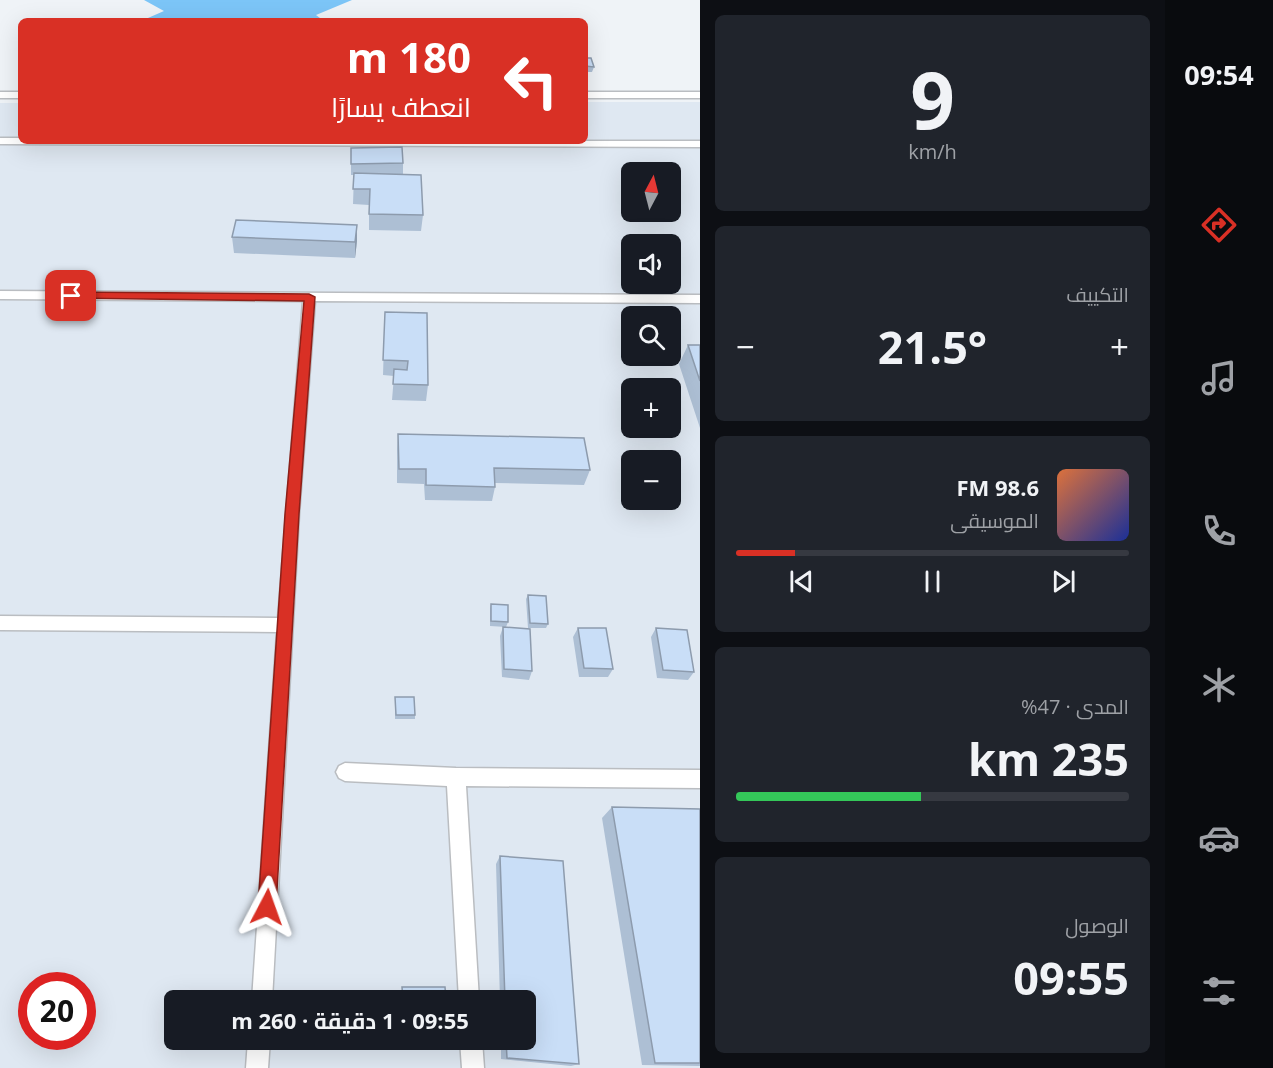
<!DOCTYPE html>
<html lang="ar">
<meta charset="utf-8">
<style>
body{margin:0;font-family:"Open Sans",Cairo,sans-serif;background:#20242c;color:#f1f3f6;direction:rtl;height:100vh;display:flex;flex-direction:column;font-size:22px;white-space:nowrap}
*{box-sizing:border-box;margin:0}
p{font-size:20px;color:#9ea1a6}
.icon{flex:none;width:33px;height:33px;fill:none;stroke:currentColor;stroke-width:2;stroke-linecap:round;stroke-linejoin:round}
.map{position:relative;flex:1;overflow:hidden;direction:ltr}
.drawer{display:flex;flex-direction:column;gap:15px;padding:15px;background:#0d0f14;width:465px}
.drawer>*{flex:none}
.top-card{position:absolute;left:18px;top:18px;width:570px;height:126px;border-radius:9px;box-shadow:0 6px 24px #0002;direction:rtl;background:#d93025;color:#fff;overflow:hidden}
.needle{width:39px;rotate:7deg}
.buttons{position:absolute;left:621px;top:162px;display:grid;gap:12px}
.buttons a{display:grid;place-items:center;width:60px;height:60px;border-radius:9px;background:#171b24;box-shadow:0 6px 24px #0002;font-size:30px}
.speed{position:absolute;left:18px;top:972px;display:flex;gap:12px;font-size:30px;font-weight:700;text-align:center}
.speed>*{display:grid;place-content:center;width:78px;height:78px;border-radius:50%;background:#171b24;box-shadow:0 6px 24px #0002;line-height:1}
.speed .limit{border:9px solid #d22;background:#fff;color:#111}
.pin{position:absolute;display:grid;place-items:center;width:51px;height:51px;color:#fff;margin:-26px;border-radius:12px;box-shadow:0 3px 9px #0006}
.me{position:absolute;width:66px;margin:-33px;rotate:4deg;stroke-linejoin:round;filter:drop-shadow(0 0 4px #0008)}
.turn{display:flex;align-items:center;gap:21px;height:126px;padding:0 18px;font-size:27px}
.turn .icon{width:78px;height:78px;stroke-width:2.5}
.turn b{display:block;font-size:42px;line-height:51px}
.big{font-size:45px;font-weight:700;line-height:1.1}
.drawer .tile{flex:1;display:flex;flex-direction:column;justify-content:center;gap:9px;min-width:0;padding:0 21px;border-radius:9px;background:#20242c}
.drawer .dial{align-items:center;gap:0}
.dial b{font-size:78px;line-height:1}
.song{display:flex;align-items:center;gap:18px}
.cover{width:72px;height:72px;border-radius:9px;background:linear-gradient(135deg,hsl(20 70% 55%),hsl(230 70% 35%))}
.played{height:6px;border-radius:3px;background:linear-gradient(90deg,#d93025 15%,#363941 15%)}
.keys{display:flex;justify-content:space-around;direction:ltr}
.heat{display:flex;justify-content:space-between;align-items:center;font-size:33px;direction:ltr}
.charge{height:9px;border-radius:4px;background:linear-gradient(90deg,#34c759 47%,#363941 0)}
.trip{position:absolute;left:164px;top:990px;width:372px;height:60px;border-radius:9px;background:#171b24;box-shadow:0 6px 24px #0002;font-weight:700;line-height:60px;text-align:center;direction:rtl}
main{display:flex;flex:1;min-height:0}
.menu{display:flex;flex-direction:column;width:108px;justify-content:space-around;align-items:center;background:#090b0e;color:#9ea1a6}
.menu .icon{width:42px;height:42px}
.menu .active{color:#d93025}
.menu b{font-size:27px;color:#f1f3f6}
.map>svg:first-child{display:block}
.built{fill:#dfe8f2;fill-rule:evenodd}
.water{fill:#7cc5f7}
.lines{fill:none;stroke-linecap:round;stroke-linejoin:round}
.service-casing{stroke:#babdc1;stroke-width:3}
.service{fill:#fff;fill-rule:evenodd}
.wall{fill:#adbfd4}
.shaded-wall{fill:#8d9bad}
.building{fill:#c9def7;stroke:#8d9bad;stroke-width:1.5}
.route{fill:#d93025;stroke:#8d1f18;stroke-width:1.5}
</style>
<main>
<nav class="menu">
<b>09:54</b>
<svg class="icon active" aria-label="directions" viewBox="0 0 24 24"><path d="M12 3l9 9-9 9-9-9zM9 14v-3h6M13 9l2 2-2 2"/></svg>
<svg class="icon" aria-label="music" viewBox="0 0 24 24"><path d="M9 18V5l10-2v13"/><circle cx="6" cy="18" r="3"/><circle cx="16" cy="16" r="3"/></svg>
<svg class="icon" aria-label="phone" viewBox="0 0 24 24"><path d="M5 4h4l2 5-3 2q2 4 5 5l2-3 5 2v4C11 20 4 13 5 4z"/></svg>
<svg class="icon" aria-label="climate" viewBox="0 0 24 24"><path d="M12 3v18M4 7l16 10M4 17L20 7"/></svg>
<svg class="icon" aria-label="car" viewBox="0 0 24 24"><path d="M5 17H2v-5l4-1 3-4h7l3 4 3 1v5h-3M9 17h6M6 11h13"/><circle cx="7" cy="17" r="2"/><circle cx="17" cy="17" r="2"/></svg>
<svg class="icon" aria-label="filters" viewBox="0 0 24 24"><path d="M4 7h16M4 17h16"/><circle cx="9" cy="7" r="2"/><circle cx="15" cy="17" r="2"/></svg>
</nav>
<section class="drawer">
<div class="tile dial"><b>9</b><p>km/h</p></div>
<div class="tile"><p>التكييف</p>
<div class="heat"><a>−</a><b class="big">21.5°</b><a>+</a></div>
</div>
<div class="tile">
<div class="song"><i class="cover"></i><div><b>98.6 FM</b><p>الموسيقى</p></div></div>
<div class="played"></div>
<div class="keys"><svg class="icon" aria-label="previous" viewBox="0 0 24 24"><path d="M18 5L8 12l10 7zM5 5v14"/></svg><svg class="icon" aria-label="pause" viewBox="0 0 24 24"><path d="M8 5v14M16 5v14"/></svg><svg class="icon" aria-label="next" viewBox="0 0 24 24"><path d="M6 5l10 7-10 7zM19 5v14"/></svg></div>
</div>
<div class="tile"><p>المدى · 47%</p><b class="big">235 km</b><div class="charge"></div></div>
<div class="tile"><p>الوصول</p><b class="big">09:55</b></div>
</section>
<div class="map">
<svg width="700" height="1068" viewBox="0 0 700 1068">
<rect width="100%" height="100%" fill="#eff3f7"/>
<path class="built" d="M585,102H700V1068H0V103H21V141H585ZM632,172H670V212H632ZM632,244H670V284H632ZM632,316H670V356H632ZM632,388H670V428H632ZM632,460H670V500H632ZM32,986H82V1036H32ZM174,1000H525V1040H174Z"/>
<path class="water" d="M144,0H352L316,15L324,21H141L164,11Z"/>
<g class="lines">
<g class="service-casing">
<path id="service" d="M0,92H21V98H0Z
M585,92H700V98H585Z
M0,138H21V141H700V147L0,144Z
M0,291L700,295V303L315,301L299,514L272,1000H252L277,632L0,630V616L278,618L303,301L0,299Z
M345,763L456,768L700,770V788L466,786L479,1000H459L447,786L345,781L339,778L336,772L339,766Z
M248,1040H270L268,1068H246Z
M460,1040H482L484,1068H462Z"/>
</g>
<use href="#service" class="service"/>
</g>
<path class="wall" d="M585,58L594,67L592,72H585Z
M351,148L403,163V174L423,215L421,231L369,230V205L353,204L354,175H351Z
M357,225V241L355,258L234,253L232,237Z
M385,312L428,385L426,401L392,400L394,376L383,375Z
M688,345H700V428L679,364Z
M398,434L590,470L584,485L495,483V487L492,501L425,500L424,484L397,483V449Z
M528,595L548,624L546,628H528L526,599Z
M491,604L508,622L506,627L490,626V608Z
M503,627L532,671L529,680L502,677L500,636Z
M578,628L613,669L608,677H579L573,637Z
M656,628L694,672L688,680L657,678L651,637Z
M395,697L415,715V719H395Z
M612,807L700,809V1066L642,1065L602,818Z
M500,856L579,1064L571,1066L501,1059V1040H525V1000H500L496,864Z"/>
<path class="shaded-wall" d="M357,225V241L355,258V242Z"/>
<path class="building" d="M585,58H591L594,67L585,66Z
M402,147L403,163L351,164V148Z
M354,173L421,175L423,215L369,214L370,189H353Z
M236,220L357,225L355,242L232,237Z
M385,312L427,313L428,385L393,384L394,369L407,370L408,361L383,360Z
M688,345H700V381Z
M398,434L584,438L590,470L494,468L495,487L426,485V469H399Z
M528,595L546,596L548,624L530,623Z
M491,604L508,605V622L491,621Z
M503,627L530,629L532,671L504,669Z
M578,628H606L613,669L584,668Z
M656,628L687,630L694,672L663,670Z
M395,697H414L415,715H396Z
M612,807L700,809V1063H655Z
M500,856L563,861L579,1064L507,1058L506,1040H525V1000H505Z
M402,987H445L446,1000H403Z"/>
<path class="route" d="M71,292L309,294L315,297L299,514L276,907L274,913L267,916L261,913L258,907L285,514L304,301L68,298L66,296Z"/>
</svg>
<div class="buttons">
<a><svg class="needle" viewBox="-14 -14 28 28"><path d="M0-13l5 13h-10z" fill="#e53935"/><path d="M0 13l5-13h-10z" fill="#9ea1a6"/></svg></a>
<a><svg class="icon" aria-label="sound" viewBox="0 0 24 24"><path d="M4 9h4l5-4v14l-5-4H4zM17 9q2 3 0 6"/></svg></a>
<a><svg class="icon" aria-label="search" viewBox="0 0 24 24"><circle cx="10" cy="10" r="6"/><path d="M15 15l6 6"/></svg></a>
<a>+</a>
<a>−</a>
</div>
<div class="speed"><div class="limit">20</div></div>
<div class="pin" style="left:71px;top:296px;background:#d93025"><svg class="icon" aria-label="arrive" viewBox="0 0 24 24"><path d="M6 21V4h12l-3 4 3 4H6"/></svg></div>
<svg class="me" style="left:267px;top:907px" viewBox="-20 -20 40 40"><path d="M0-17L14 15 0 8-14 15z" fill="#d93025" stroke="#fff" stroke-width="4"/></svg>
<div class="trip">09:55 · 1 دقيقة · 260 m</div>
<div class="top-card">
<div class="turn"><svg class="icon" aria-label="left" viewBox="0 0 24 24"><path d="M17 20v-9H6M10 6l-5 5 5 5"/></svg><div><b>180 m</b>انعطف يسارًا</div></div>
</div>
</div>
</main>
